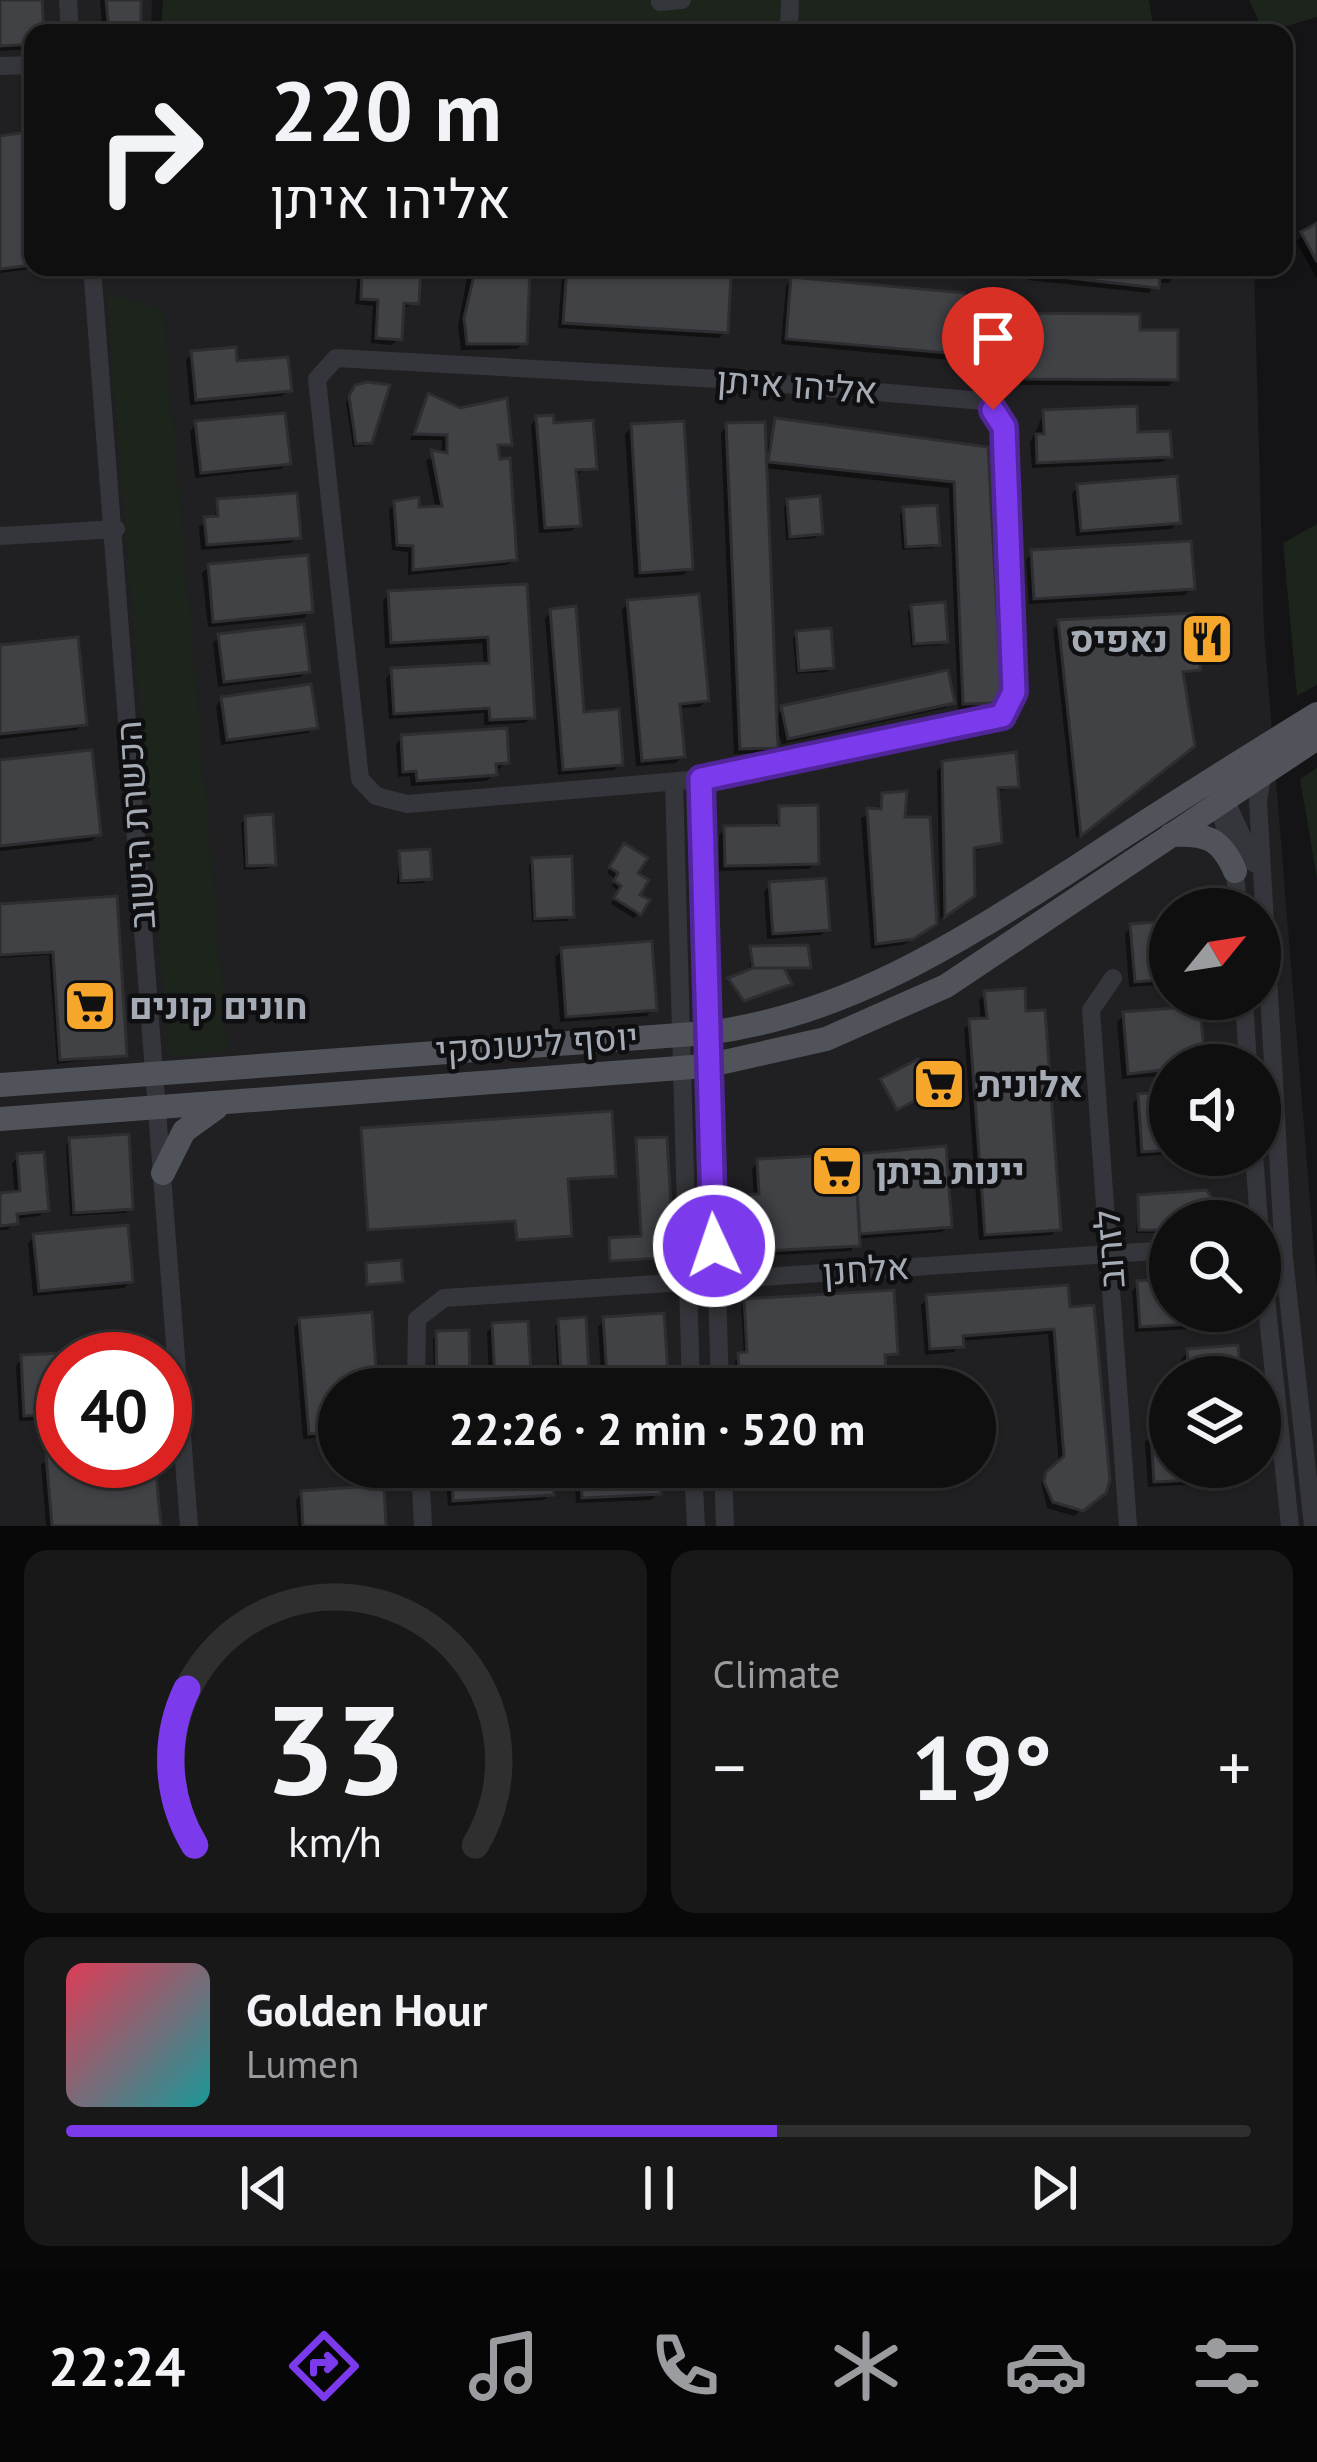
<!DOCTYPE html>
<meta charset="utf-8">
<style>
body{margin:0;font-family:"PT Sans",Heebo,sans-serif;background:#181819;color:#f1f3f6;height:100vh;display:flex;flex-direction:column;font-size:45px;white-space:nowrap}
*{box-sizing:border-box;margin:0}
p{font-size:39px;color:#9b9c9f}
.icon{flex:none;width:66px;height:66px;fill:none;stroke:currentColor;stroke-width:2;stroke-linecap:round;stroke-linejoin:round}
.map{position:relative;height:1526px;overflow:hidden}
.drawer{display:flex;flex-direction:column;gap:24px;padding:24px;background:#080809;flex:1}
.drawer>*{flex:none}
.guide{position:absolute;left:24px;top:24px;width:1269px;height:252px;border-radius:24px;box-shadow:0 3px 9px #0004,0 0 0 3px #2f2f30;background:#0f0f10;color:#f1f3f6;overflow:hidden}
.needle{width:78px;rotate:60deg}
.buttons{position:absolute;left:1149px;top:888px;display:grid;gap:24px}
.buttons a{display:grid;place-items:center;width:132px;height:132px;border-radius:50%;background:#0f0f10;box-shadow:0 3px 9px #0004,0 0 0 3px #2f2f30;font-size:60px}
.speed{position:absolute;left:36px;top:1332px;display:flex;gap:24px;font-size:60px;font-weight:700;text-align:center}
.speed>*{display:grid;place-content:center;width:156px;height:156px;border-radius:50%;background:#0f0f10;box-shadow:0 3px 9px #0004,0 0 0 3px #2f2f30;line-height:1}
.speed .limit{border:18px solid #d22;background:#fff;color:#111}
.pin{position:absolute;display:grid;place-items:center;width:102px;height:102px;color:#fff;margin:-123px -51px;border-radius:50% 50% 50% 0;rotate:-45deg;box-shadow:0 0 12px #0007}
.pin .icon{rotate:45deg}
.me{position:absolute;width:132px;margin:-66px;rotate:357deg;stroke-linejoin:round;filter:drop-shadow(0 0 9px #0008)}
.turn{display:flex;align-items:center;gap:42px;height:252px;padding:0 48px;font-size:54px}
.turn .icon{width:156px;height:156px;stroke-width:2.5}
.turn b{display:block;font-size:84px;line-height:102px}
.big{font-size:90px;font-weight:600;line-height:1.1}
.drawer .tile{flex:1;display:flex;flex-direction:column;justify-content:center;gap:18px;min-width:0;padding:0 42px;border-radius:24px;background:#181819}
.drawer .dial{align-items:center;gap:0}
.dial svg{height:312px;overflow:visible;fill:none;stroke:#2f2f30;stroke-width:7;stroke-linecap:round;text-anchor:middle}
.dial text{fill:#f1f3f6;stroke:none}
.song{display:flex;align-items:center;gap:36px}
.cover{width:144px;height:144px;border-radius:18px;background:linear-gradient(135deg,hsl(350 70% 55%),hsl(180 70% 35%))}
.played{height:12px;border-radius:6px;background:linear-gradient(90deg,#7c3aed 60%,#2f2f30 60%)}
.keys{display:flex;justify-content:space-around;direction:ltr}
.heat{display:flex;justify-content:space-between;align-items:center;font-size:66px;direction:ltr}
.drawer .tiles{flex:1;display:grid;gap:24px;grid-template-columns:1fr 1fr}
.tile:last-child{grid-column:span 2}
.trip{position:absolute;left:318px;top:1368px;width:678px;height:120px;border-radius:60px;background:#0f0f10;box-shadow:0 3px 9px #0004,0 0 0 3px #2f2f30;font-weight:600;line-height:120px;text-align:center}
.menu{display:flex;height:192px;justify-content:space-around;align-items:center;background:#060606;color:#9b9c9f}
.menu .icon{width:84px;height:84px}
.menu .selected{color:#7c3aed}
.menu b{font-size:54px;color:#f1f3f6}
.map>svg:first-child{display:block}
.built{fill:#202023;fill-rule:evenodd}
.green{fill:#1c241c}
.shadow{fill:#0007}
.building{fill:#404246;stroke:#2e2e32;stroke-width:3}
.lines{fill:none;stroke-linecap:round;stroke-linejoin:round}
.minor{stroke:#35363b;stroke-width:18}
.major{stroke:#51535a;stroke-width:24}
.route-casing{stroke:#51269a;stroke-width:30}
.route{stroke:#7c3aed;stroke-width:21}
.labels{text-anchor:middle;stroke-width:9;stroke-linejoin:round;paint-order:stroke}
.street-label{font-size:36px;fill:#a5acb6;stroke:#0f0f11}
.poi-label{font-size:36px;font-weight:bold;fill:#a5acb6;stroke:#0f0f11;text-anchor:start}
</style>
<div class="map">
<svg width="1317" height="1526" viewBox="0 0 1317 1526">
<rect width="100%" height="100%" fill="#141416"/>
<path class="built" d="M0,0H152L151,33H33V267H1254L1264,632L1317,1287V1526H0ZM1170,909H1260V999H1170ZM1170,1065H1260V1155H1170ZM1170,1221H1260V1311H1170ZM63,1359H165V1461H63ZM1170,1377H1260V1467H1170ZM339,1389H975V1467H339Z"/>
<path class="green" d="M163,0H1149L1154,33H161Z
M1249,0H1317V17L1264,33Z
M106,293L163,310L228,1052L169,1056Z
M1317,524V685L1297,696L1283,543Z
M1317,768V879L1300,779Z"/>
<path class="shadow" d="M0,0H39L41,33H33V49L0,51Z
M100,0H138V33H103Z
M33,134V267H44L0,273V139Z
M1317,227V279L1296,241Z
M358,267H418L416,303L401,309L399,338L392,345L371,343L373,306L355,304Z
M469,267H527L524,343L517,349L461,350L458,326Z
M1002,267H1176L1169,283L1156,282L1149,293L1028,280L1029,270Z
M568,268L725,331L719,338L558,328L562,275Z
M792,280L956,353L950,360L781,344L786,286Z
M1007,316L1137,332L1175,379L1169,386L1020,385L1021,359L1001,358V323Z
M193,354L235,365L289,390L282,396L190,405L186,360Z
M351,393L369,441L364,446L353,447L346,403Z
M429,396L509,443L495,450L514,559L507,565L408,575V552L392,550L389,510L395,503L436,510L426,460L441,455L442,440H410Z
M1044,413L1135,436L1169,456L1162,462L1032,468L1030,443Z
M537,419L594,467L574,475L578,524L571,531L539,533L531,425Z
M776,421L985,449L999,702L993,708L958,709L949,488L763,468L774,718L783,709L952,702L946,708L782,744L774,722L775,747L769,753L734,754L721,433L727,426L766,451Z
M197,424L287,463L281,469L195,478L190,431Z
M632,427L690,568L683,575L634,578L625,434Z
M1079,487L1178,522L1171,529L1076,536L1072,493Z
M219,502L297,537L291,543L201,550L199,526L213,519Z
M788,502L820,533L815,538L786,540L784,506Z
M904,510L937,543L933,548L902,550L900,515Z
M1032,553L1191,588L1185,595L1029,604L1026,560Z
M209,567L310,611L304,618L208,627L202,573Z
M524,587L532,716L525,723L484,725V713L389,719L386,678L393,671L484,666L482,643L385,648L383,601L389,594Z
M628,603L706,700L700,707L678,708L682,756L676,763L636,766L622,610Z
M912,608L945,640L941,645L911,647L908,612Z
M552,612L581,715L620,764L614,770L558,775L545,618Z
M1059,623L1197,669L1181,676L1185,753L1076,838L1053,629Z
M797,634L831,667L827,672L796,674L793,638Z
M219,637L307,671L300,677L218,687L213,643Z
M0,648L84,724L77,730L0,739Z
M222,699L314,727L308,733L221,745L216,706Z
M402,738L506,762L487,781L411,786L410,776L398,777L396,744Z
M0,763L98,834L92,841L0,851Z
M943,764L1016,785L996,793L999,842L971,852L965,902L940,919L937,771Z
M884,796L902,820L927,930L903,945L871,949L861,818L876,812Z
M780,809L816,863L809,869L719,871V835L725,829L774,828Z
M246,819L273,864L268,868L244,870L241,823Z
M620,851L634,874L639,913L634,918L611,904L619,891L612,886L616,879L607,873Z
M400,854L428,878L424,883L397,884Z
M533,861L571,916L567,921L532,922L529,865Z
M770,885L827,928L821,935L767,939L764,892Z
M114,900L124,1055L57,1064L49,955L0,958V907Z
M1170,924V984L1129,987L1125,933L1132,927Z
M752,949L769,971H804H782L788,983L743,1000L730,981L749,972Z
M562,951L653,1009L647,1016L560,1022L555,957Z
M986,994L1058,1229L1051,1235L979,1240L964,1028L981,1021L979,1000Z
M1124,1015L1170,1065V1075L1122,1079L1117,1022Z
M1170,1094V1154L1137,1157L1133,1103L1139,1096Z
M70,1141L130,1208L126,1213L70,1216L66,1145Z
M637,1141L670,1237L658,1240L656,1260L608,1262L610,1241L640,1239Z
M943,1149L949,1226L942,1232L857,1239L851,1251L736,1257L733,1205L754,1197L752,1169L758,1162Z
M19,1157L46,1210L39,1216L14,1219L8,1230H0V1196L15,1195L12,1163Z
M1139,1198L1222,1215L1170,1221L1162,1233H1136Z
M34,1237L130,1281L124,1288L33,1296L28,1243Z
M1170,1282V1311H1236V1320L1230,1327L1135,1332L1132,1291L1139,1284Z
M1065,1288L1095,1499L1074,1516L1047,1508L1041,1482L1059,1465L1048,1334L960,1341L954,1352L925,1355L921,1305L928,1298Z
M745,1302L895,1353L882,1358L884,1389H737L735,1361L744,1356L741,1306Z
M604,1320L666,1389H602L598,1327Z
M301,1321L373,1368L363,1375L364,1389H339V1436L303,1439L294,1327Z
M560,1322L587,1389H558L555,1326Z
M493,1326L528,1378L543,1389H476L489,1382L487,1332Z
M437,1334L467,1389H434L433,1339Z
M105,1345L145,1359H63V1419L19,1421L16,1365L23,1358L98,1351Z
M1188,1352L1238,1377H1183L1181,1359Z
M1170,1435V1467H1244L1245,1476L1238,1482L1148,1487L1145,1442L1152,1436Z
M63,1456V1461H152L158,1526H46L41,1464Z
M445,1467H549L551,1494L544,1500L448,1506Z
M574,1467H656L657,1493L651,1500L576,1503Z
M302,1493L383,1526H298L296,1500Z"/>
<path class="building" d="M0,0H42L44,33H33V44L0,46Z
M106,0H141V33H109Z
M33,131V265L0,269V136Z
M1317,223V262L1301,232Z
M362,267H421L419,304L404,303L402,340L376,338L378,300L361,299Z
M476,267H530L527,344H467L464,318Z
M567,267L731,275L728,333L563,323Z
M1034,267H1179L1178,278L1160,276L1159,288L1033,274Z
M791,277L965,293L959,354L786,339Z
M1006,313L1140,314V330H1178V380L1026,379V353H1006Z
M236,347L237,361L288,357L292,391L196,400L191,351Z
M367,382L390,385L372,443L356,444L349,396L355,385Z
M428,393L460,408L507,398L512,445H498L500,459L510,458L517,560L413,570V546L397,545L394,501L419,497V507L442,506L431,450L447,453V435L414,434Z
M1137,406L1138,432L1170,431L1172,457L1037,463L1036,434H1044L1043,410Z
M285,413L291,464L201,473L195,421Z
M553,415L554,423L593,420L597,469L576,470L581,526L545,528L536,416Z
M775,418L988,447L1002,703L963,704L954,482L768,462Z
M684,421L693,569L640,573L631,424Z
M765,422L778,748L740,749L726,423Z
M1177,476L1181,523L1081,531L1077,484Z
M297,493L301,538L207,545L204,517L218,516L217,499Z
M820,496L823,534L790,537L787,499Z
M937,505L940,545L906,547L903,507Z
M1191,541L1195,589L1034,599L1031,550Z
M308,555L313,612L213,622L208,564Z
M527,584L535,718L490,720L489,708L394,714L391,668L489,663L488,637L391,643L388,591Z
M699,594L709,701L680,704L685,757L642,761L627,600Z
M945,602L948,642L914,644L911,605Z
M576,606L584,712L619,709L623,765L563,770L550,609Z
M1192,613L1201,670L1183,672L1195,746L1081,836L1058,620Z
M304,624L310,672L224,682L218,634Z
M831,628L834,668L799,671L796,631Z
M78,637L87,725L0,734V645Z
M948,670L955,703L788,739L781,706Z
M311,684L318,728L227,740L221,697Z
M507,728L509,763L496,764L497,775L417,781L416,771L403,772L401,735Z
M92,750L101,835L0,846V760Z
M1016,752L1019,787L998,788L1002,843L974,848L975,896L945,917L942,761Z
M907,791L905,817H930L937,924L913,939L876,944L867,808L881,809L882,793Z
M818,805L819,864L725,866L724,826L779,825V806Z
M273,814L276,865L247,866L245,816Z
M624,843L648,858L638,873L649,880L640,895L650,900L641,915L614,898L621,886L614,881L618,873L609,867Z
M430,849L432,879L401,881L399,851Z
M572,856L574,917L535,919L532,858Z
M826,878L830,930L773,934L769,882Z
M117,896L127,1056L60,1060L53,952L0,955V904Z
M1170,921V979L1135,982L1130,924Z
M652,941L657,1010L566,1017L561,948Z
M808,945L811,968H753L750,946Z
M753,968H784L792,984L744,1001L728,978Z
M1025,988L1026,1011L1045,1010L1061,1230L985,1235L969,1019L987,1018L984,991Z
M1200,1006L1205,1065L1128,1074L1123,1012Z
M918,1059L935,1090L897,1110L880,1079Z
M945,1060L949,1105L937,1106L933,1061Z
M1170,1091V1150L1142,1152L1138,1094Z
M612,1111L616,1176L568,1179L572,1236L517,1240L515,1221L368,1230L361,1128Z
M129,1134L133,1209L74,1213L69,1138Z
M667,1137L673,1238L661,1239L662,1258L610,1261L609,1238L641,1236L636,1138Z
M946,1146L952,1227L860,1234L855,1154Z
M44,1152L49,1211L17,1214L18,1224L0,1226V1193L20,1191L17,1154Z
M855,1154L860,1246L741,1252L738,1195L759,1194L757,1159Z
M1206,1190L1226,1216L1171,1219L1169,1230H1139L1138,1195Z
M128,1225L133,1282L39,1291L33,1234Z
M401,1260L403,1282L367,1285L366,1263Z
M1170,1279V1311H1239V1321L1140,1327L1137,1281Z
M1068,1285L1070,1307L1094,1305L1110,1480L1106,1493L1083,1511L1053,1502L1044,1482L1046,1472L1064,1456L1054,1329L963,1336L964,1347L930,1349L926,1295Z
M894,1290L898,1354L885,1355L887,1389H740L738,1353L747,1352L744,1299Z
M372,1312L376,1369L366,1370L367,1389H339V1432L309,1434L299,1318Z
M664,1313L669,1389H608L603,1317Z
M586,1317L590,1389H562L558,1319Z
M528,1321L531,1374H546V1389H482L481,1379L495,1378L492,1323Z
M469,1330L470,1389H437L436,1331Z
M147,1340L148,1359H63V1414L24,1416L21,1355L104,1351V1342Z
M1238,1345L1241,1377H1189L1187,1349Z
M1170,1432V1467H1247L1248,1477L1154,1482L1151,1433Z
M63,1453V1461H155L161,1526H52L46,1455Z
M451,1467H552L554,1495L453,1501Z
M580,1467H659L661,1494L582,1498Z
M384,1485L386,1526H303L301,1491Z"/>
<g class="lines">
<path class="minor" d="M68,0L70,33
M660,2L682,0
M758,33L789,29L790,0
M0,66L33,65
M92,267L189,1526
M336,358L737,380L983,401L1004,427L1011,703L1002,715L982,724L702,779L407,804L376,796L360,779L317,379Z
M0,536L116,529
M1263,772L1258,800L1284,1258L1313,1526
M702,779L720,1389
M674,782L691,1389
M1221,790L1254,863
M1214,794L1233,850L1238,909
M1113,978L1091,1010L1128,1526
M1244,999L1248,1065
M1254,1155L1259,1221
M1260,1241L1290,1526
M416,1389L417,1319L444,1298L1170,1250
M420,1467L423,1526
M693,1467L696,1526
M723,1467L725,1526"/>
<path class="major" d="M1171,835C1206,833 1221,838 1235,871
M0,1085L707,1033C844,1016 956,944 1070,871C1152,817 1234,765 1317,714
M0,1119L706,1066L826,1039L946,986L1317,738
M163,1173L184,1131L216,1108"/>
</g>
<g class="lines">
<g class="route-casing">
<path id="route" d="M714,1246L701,779L1002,716L1014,692L1004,427L993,410"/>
</g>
<use href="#route" class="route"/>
</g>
<defs>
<g id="restaurant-square" transform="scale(2.7)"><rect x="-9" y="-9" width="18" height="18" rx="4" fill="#f6a62b" stroke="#0f0f11"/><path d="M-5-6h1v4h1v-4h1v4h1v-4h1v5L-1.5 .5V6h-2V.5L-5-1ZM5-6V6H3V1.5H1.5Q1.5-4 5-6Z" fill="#111"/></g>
<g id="supermarket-square" transform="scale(2.7)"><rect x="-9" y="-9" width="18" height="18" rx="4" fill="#f6a62b" stroke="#0f0f11"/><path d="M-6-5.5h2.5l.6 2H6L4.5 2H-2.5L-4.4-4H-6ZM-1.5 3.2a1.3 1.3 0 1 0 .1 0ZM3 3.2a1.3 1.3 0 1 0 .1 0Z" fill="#111"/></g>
</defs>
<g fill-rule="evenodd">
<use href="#restaurant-square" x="1207" y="639"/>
<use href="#supermarket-square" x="90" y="1006"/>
<use href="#supermarket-square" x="939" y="1084"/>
<use href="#supermarket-square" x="837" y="1171"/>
</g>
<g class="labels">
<g class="street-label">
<text transform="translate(797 385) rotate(4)" y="13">אליהו איתן</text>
<text transform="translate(135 825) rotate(-94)" y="13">הכשרת הישוב</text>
<text transform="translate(537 1043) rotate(-4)" y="13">יוסף לישנסקי</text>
<text transform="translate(1109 1249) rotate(-94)" y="13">לזרוב</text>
<text transform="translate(866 1269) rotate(-4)" y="13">אלחנן</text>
</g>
<g class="poi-label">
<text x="1168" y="652" text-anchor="end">נאפיס</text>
<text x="129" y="1019">חונים קונים</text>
<text x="978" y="1097">אלונית</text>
<text x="876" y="1184">יינות ביתן</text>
</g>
</g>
</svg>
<div class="buttons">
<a><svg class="needle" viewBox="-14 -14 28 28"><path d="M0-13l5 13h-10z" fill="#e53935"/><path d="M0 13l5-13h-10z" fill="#9b9c9f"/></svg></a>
<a><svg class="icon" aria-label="sound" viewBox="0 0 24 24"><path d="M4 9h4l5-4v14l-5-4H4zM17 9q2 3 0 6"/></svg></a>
<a><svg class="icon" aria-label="search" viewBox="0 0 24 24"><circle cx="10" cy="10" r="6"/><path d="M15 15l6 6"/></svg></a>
<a><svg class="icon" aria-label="layers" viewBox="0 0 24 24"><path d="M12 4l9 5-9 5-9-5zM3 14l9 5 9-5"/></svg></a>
</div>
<div class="speed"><div class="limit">40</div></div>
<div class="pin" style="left:993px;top:410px;background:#d93025"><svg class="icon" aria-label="arrive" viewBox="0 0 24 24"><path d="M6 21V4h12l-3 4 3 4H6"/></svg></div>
<svg class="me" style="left:714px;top:1246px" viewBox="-20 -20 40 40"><circle r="17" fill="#7c3aed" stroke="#fff" stroke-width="3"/><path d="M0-11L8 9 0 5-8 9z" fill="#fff"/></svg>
<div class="trip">22:26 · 2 min · 520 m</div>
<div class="guide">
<div class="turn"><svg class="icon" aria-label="right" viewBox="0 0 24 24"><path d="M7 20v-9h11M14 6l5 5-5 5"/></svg><div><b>220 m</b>אליהו איתן</div></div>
</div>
</div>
<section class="drawer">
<div class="tiles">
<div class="tile dial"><svg viewBox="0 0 100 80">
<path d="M14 69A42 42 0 1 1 86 69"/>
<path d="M14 69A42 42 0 0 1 12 29" stroke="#7c3aed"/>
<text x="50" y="56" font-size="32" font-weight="700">33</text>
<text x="50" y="72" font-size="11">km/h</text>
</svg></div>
<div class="tile"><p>Climate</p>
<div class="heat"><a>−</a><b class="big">19°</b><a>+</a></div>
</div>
<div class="tile">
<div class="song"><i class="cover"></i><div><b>Golden Hour</b><p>Lumen</p></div></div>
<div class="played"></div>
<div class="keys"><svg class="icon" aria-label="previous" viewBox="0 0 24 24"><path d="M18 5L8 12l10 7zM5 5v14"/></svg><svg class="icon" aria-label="pause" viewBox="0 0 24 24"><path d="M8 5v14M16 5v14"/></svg><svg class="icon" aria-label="next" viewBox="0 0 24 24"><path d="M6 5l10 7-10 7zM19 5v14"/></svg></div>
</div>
</div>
</section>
<nav class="menu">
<b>22:24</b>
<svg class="icon selected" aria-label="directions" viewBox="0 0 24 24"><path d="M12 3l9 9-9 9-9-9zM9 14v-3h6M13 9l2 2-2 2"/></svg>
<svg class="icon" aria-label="music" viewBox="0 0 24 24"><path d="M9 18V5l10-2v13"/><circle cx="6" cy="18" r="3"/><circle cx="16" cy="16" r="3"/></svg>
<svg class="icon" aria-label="phone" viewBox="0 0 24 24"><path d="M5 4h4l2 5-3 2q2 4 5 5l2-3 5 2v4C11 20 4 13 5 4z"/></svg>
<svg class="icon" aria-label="climate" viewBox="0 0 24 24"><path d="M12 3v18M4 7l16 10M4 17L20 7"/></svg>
<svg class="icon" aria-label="car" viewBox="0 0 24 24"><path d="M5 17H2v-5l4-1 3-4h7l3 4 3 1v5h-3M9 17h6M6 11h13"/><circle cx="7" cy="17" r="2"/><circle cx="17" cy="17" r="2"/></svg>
<svg class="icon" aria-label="filters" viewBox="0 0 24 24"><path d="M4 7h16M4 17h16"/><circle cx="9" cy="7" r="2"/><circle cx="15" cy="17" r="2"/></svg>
</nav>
